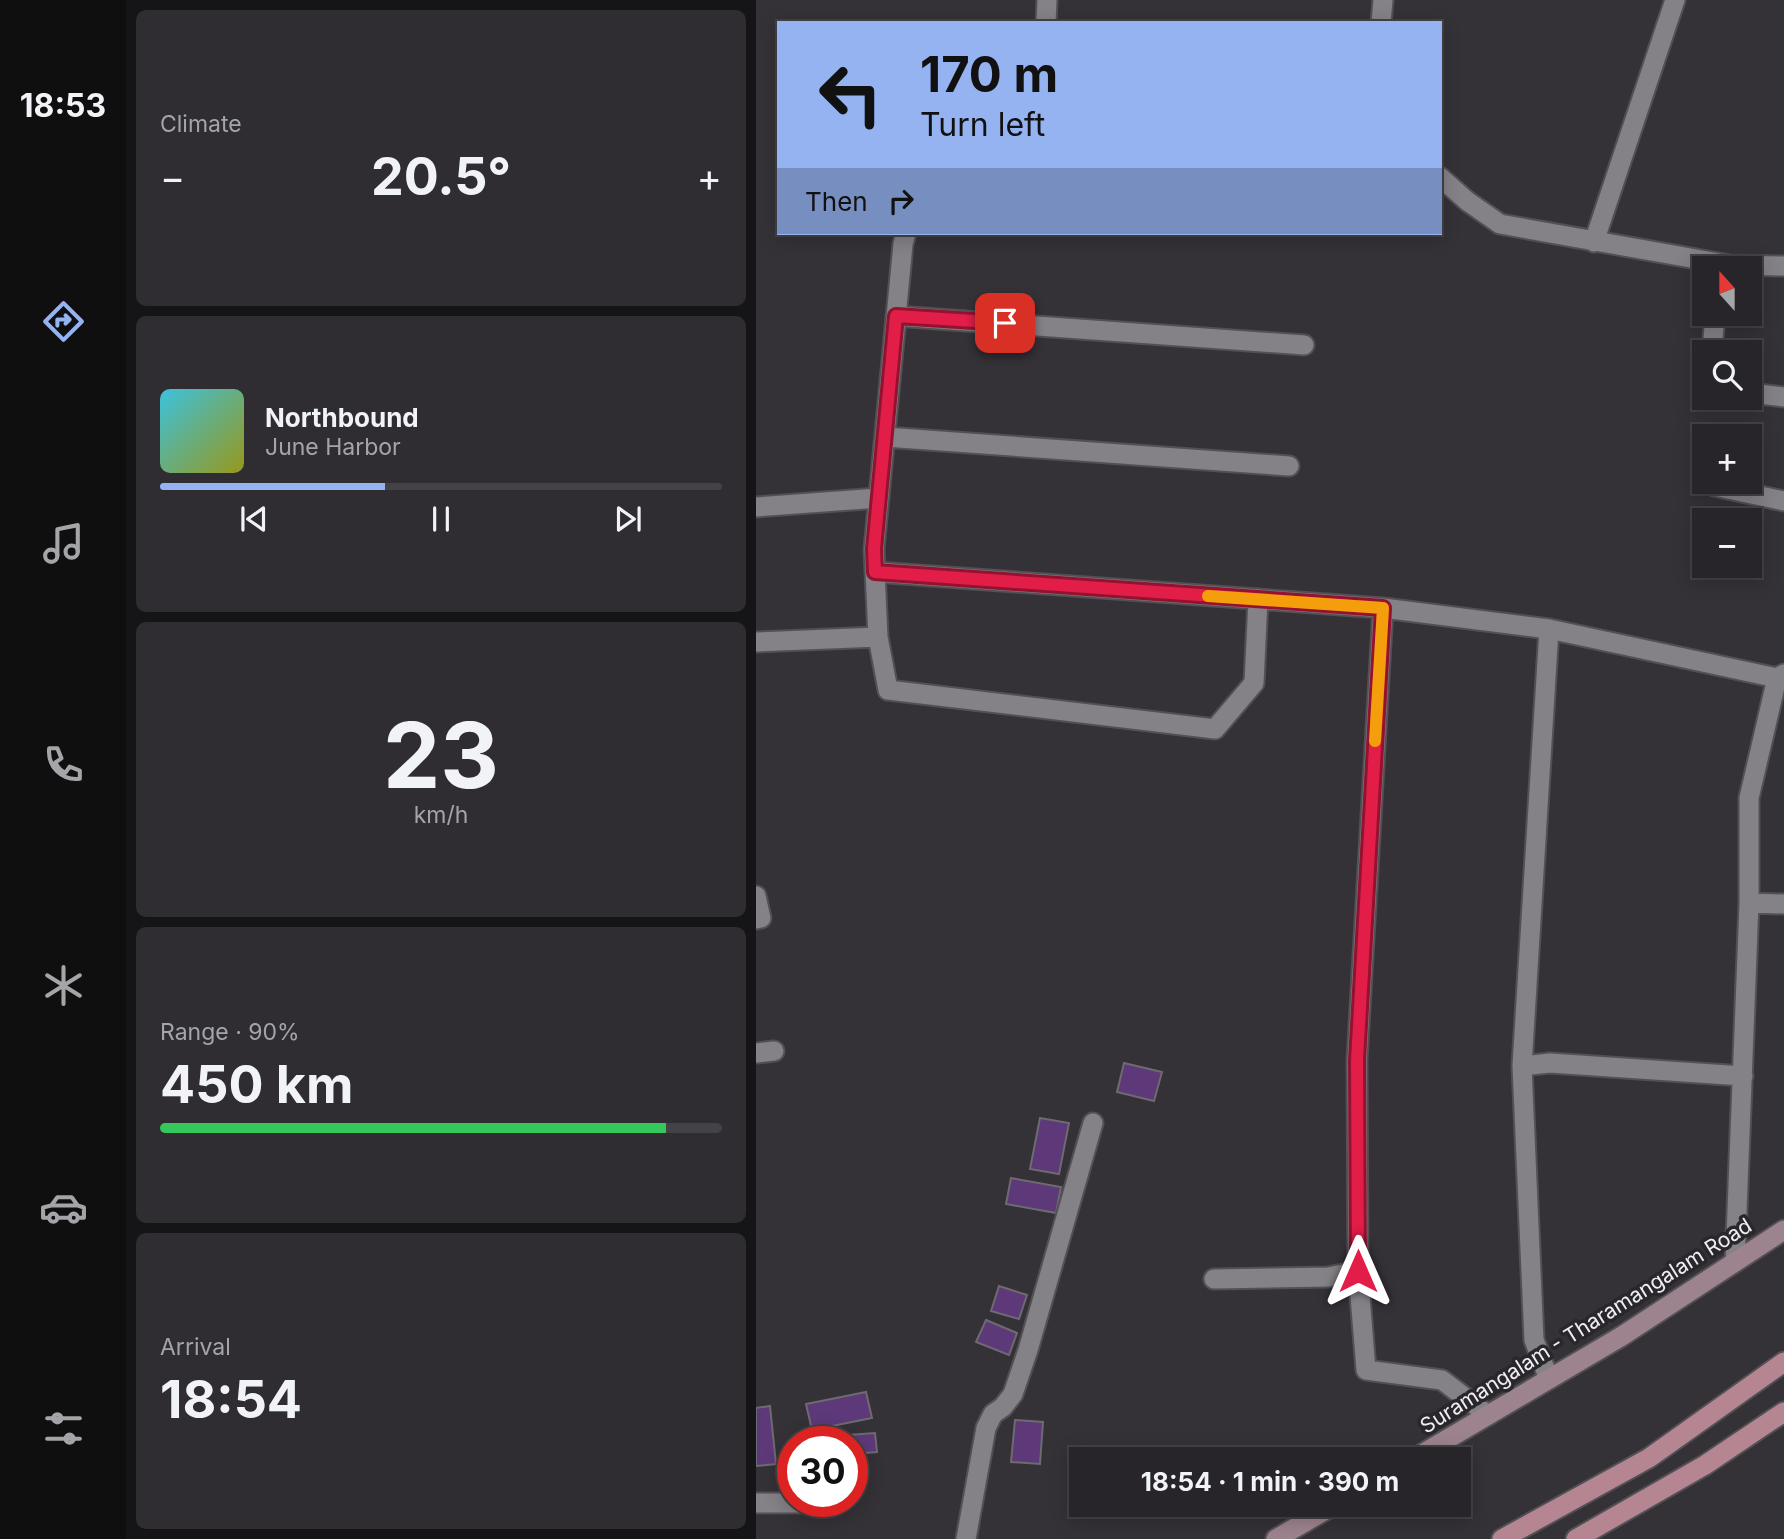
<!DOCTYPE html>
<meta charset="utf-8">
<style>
body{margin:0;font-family:Inter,sans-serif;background:#2f2d31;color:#f1f3f6;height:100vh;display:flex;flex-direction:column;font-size:26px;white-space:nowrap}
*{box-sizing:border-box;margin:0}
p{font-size:23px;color:#a4a5a8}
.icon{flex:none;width:38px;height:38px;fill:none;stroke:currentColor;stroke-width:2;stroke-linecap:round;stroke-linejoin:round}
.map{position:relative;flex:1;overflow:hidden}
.side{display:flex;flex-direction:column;gap:10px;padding:10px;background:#151417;width:630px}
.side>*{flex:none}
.banner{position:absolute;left:21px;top:21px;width:665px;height:214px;border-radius:0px;box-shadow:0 4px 18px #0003,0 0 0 2px #434246;background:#95b2f1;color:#111;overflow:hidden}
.needle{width:46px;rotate:339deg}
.tools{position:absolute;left:936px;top:256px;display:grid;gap:14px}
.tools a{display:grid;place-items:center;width:70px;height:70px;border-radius:0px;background:#272529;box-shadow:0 4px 18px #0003,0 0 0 2px #434246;font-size:35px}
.speed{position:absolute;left:21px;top:1426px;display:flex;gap:14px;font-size:35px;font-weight:700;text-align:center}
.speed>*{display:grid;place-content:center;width:91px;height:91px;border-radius:50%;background:#272529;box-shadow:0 4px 18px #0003,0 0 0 2px #434246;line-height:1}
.speed .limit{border:10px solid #d22;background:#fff;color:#111}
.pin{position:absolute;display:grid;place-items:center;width:60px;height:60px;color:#fff;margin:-30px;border-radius:14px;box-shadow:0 4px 10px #0006}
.me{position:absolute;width:77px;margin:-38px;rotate:0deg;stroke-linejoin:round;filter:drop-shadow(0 0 5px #0008)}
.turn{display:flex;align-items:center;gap:24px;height:147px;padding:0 28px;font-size:32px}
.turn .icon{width:91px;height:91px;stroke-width:2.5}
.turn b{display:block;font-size:49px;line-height:60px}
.then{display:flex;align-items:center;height:66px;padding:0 28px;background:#0003;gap:14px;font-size:26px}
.big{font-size:52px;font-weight:700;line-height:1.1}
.side .widget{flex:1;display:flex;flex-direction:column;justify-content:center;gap:10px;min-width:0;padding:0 24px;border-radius:10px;background:#2f2d31}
.side .dial{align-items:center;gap:0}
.dial b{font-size:91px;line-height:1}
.song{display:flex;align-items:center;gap:21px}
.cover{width:84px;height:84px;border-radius:10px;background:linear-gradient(135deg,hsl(190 70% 55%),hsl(60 70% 35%))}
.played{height:7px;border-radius:4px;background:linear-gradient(90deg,#95b2f1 40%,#434246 40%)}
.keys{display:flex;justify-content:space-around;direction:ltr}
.heat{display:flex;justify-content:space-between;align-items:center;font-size:38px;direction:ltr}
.charge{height:10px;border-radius:5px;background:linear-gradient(90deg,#34c759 90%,#434246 0)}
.trip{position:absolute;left:313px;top:1447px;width:402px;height:70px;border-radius:0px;background:#272529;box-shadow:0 4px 18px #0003,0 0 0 2px #434246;font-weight:700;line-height:70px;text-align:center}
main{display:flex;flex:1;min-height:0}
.tab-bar{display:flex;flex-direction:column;width:126px;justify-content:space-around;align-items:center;background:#100f10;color:#a4a5a8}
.tab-bar .icon{width:49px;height:49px}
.tab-bar .current{color:#95b2f1}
.tab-bar b{font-size:32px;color:#f1f3f6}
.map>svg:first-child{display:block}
.building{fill:#5d3979;stroke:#6d6a70;stroke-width:2}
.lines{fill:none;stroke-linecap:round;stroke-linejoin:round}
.minor-casing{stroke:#525055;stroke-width:23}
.secondary-casing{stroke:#525055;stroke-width:23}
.primary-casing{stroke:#525055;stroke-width:23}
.minor{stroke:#848187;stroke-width:19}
.secondary{stroke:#9d838d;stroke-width:19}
.primary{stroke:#b58692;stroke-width:19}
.route-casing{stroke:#92132f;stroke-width:18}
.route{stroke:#e11d48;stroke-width:12}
.slow{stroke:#f59e0b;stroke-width:12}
.labels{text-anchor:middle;stroke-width:7;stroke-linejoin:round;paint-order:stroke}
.street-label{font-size:21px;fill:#efeef1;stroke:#2a272c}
</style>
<main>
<nav class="tab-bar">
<b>18:53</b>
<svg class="icon current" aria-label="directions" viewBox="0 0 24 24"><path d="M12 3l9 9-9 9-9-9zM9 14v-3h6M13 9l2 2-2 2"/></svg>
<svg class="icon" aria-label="music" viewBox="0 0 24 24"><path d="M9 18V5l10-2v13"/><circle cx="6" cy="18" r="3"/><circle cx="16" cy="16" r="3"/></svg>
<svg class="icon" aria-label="phone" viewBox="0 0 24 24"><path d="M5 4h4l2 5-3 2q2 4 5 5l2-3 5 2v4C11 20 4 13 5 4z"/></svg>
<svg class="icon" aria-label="climate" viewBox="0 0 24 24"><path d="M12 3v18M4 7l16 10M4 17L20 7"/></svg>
<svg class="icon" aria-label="car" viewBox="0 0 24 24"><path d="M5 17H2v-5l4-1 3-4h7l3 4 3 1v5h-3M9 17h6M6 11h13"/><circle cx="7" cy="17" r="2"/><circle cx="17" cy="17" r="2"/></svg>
<svg class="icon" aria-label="filters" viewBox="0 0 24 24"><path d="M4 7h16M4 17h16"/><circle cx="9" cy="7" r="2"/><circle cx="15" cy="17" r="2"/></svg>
</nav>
<section class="side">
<div class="widget"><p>Climate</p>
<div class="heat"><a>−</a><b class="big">20.5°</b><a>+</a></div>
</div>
<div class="widget">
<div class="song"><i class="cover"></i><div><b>Northbound</b><p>June Harbor</p></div></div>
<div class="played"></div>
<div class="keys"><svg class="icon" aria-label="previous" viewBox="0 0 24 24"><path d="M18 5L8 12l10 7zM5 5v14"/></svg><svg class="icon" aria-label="pause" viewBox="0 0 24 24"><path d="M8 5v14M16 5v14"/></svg><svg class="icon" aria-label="next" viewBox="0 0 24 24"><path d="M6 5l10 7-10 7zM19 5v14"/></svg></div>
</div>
<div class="widget dial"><b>23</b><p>km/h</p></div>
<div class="widget"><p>Range · 90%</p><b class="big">450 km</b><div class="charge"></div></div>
<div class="widget"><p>Arrival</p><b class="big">18:54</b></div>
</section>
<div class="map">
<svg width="1028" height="1539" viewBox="0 0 1028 1539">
<rect width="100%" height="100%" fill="#343137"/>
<path class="building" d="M368,1063L406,1072L398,1101L361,1092Z
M284,1118L313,1123L303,1174L274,1169Z
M255,1178L305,1187L300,1213L250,1204Z
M243,1286L271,1295L263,1319L235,1311Z
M230,1320L261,1333L253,1355L220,1342Z
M110,1392L116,1418L56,1430L50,1404Z
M14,1406L20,1464L0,1466V1408Z
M259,1420L287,1422L284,1464L255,1462Z
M119,1433L121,1452L96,1454V1442H92V1435Z"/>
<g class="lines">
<g class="minor-casing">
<path id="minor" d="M290,23L291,0
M625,23L627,0
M684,177L711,201L744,224L974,265
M838,242L919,0
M974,268V265L1028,266
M140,316L548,345
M956,352L958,327L961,313
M994,393L1028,397
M129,437L533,466
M958,486L1028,501
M0,507L123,498
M119,572L627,608L793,629L1021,678L1028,674
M627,608L601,1060L602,1271L610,1370L686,1380L732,1415
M793,629L766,1066L778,1340L793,1379
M122,637L132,690L459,729L498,683L502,599
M0,642L122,637L118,549L147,244L150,233
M0,896L5,918L0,919
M993,903L1028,904
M0,1053L18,1051
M766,1066L794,1063L987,1076
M979,1262L993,903V798L1021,678
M458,1279L572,1277L602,1271
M0,1503H43
M210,1539L230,1428L237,1414L247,1407L257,1394L272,1350L337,1123"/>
</g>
<g class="secondary-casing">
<path id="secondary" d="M656,1460L866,1336L1028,1230
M520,1539L578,1505"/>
</g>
<g class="primary-casing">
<path id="primary" d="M746,1539L893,1458L1028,1362
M820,1539L949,1465L1028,1412"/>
</g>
<use href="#minor" class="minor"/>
<use href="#secondary" class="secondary"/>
<use href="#primary" class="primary"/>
</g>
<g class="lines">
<g class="route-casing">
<path id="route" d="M249,323L140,316L118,549L119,572L627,608L601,1060L602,1271"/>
</g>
<use href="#route" class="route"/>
<path class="slow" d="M452,596L627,608L619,741"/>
</g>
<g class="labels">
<g class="street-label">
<text transform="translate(830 1326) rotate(-32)" y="7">Suramangalam - Tharamangalam Road</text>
</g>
</g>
</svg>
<div class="tools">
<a><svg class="needle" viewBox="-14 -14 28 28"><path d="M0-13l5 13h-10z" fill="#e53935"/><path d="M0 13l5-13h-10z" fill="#a4a5a8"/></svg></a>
<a><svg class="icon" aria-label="search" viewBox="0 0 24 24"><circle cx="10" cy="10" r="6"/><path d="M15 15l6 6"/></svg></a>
<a>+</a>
<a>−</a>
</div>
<div class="speed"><div class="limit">30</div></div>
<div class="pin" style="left:249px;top:323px;background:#d93025"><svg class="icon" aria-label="arrive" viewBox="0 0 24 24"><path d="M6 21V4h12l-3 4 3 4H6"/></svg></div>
<svg class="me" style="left:602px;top:1271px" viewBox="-20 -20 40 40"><path d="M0-17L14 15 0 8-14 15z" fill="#e11d48" stroke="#fff" stroke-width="4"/></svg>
<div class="trip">18:54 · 1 min · 390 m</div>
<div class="banner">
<div class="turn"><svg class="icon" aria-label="left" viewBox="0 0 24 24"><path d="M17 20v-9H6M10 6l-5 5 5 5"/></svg><div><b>170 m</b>Turn left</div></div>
<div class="then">Then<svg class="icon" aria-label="right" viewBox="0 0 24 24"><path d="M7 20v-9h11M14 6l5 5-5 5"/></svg></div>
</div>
</div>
</main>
